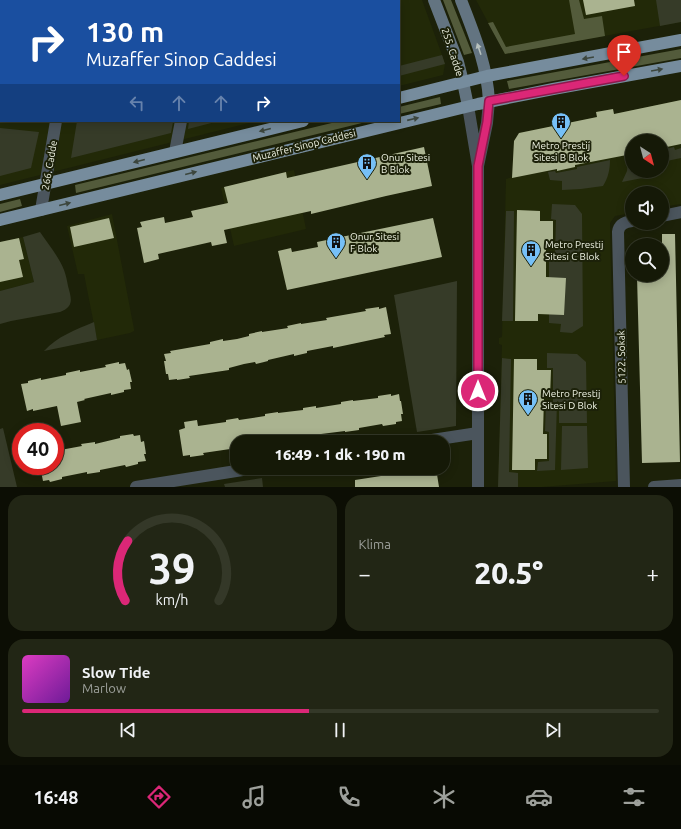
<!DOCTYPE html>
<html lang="tr">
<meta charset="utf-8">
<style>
body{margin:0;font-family:Ubuntu,sans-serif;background:#222615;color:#f1f3f6;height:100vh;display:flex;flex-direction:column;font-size:15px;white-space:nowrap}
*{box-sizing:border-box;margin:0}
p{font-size:13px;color:#9da09b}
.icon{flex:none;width:22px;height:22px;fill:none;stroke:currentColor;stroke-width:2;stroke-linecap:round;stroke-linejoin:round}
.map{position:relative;height:487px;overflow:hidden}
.side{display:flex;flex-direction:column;gap:8px;padding:8px;background:#0c0e04;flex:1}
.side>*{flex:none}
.guide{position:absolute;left:0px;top:0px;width:400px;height:122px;box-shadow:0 2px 10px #0003,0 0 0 1px #343828;background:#1a4fa0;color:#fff;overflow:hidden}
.needle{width:26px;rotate:144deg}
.fabs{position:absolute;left:625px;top:134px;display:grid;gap:8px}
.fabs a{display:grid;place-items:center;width:44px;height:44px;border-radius:50%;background:#151907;box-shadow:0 2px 10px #0003,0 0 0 1px #343828;font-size:20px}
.speed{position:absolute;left:12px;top:423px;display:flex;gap:8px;font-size:20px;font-weight:700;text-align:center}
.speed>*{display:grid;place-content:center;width:52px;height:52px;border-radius:50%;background:#151907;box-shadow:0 2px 10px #0003,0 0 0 1px #343828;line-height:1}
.speed .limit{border:6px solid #d22;background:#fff;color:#111}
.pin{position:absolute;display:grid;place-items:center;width:34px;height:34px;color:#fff;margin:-41px -17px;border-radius:50% 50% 50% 0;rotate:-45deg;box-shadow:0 0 4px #0007}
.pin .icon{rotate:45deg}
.me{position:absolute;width:44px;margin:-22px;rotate:0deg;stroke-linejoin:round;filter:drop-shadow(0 0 3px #0008)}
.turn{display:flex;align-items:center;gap:14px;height:84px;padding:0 20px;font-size:18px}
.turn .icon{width:52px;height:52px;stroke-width:2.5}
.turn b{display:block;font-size:28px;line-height:34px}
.lanes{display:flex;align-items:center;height:38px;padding:0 20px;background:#0003;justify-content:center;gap:20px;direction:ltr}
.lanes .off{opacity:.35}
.big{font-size:30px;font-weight:800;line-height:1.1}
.side .card{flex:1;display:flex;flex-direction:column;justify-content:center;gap:6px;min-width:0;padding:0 14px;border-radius:16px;background:#222615}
.side .dial{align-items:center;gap:0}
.dial svg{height:104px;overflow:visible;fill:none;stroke:#343828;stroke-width:7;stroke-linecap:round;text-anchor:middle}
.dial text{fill:#f1f3f6;stroke:none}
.song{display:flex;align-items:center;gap:12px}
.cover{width:48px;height:48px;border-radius:6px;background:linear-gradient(135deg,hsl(310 70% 55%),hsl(280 70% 35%))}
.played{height:4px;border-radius:2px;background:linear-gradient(90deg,#db2777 45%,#343828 45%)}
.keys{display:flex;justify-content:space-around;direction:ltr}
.heat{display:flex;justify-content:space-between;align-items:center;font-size:22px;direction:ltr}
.side .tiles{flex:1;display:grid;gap:8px;grid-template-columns:1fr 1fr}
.card:last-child{grid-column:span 2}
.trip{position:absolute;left:230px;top:435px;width:220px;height:40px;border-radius:16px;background:#151907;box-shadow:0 2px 10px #0003,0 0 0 1px #343828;font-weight:800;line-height:40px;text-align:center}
.tab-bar{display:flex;height:64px;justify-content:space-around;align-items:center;background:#080a03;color:#9da09b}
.tab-bar .icon{width:28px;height:28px}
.tab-bar .active{color:#db2777}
.tab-bar b{font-size:18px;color:#f1f3f6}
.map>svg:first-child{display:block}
.built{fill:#222908;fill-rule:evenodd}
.green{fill:#363b28}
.forest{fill:#535b3b}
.building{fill:#aab390}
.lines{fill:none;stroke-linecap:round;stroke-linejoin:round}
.minor{stroke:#4b555d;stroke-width:12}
.tertiary{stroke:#4b555d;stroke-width:12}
.secondary{stroke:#637481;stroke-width:12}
.primary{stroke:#768c9d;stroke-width:12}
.oneway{fill:#b8c1bd}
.oneway2{fill:#3c463d}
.route-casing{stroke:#8e194d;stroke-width:10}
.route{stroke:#db2777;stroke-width:7}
.labels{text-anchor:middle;stroke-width:4;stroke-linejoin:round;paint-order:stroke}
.street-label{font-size:10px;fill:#f0f4e5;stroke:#1c2109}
.poi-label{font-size:10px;fill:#f0f4e5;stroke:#1c2109;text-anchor:start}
</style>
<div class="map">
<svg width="681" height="487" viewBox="0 0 681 487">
<rect width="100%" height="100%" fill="#1c2109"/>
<path class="built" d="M0,0H422L442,55L445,64L443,75L399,86V1H1V121H257L0,185Z
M476,0H681V22L505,54Z
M681,100V204L662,207V193H632V213L615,216L610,223L616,481L542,487H498L502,345L499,344V338L502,337L506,179L512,177L514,141L519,133L597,117L596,112L613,109L614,114ZM632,141H662V171H632Z
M294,170L306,229L234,246L221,188Z
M112,214L134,329V331L130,333L97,340L84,274H78L67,226Z
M23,237L34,282L0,291V242Z"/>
<path class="green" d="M656,0H681V22L660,26Z
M442,55L445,64L399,76V66Z
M77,121H142L150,123L173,122L171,133L71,158Z
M189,121H219L188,129Z
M0,128L39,132L31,168L0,176Z
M674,147L675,150L681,148V158L662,162V150Z
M629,156H632V171H657L658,175L622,182L627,171Z
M610,160C610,170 608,178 603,186L581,189L562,190V181L550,180L548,172L555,171L556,173L577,169V167Z
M552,204L575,205L582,214L583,326L572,333L560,332L561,324L549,323V253H555L556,220L551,219Z
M506,211H514L513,321H502Z
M40,232C48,244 59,257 64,270C66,275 67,281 68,286C71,298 75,306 60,312L11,321L0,324V291L34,282L23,237Z
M457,281L456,426L417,432L394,295Z
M94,322L97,340L44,351C58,336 75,330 94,322Z
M547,353L577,354L586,362L587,423H559V402L557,401L555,470L537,471L538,462L549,461V432L545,431L546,401H553V368H547Z
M502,358L511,359L509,472L518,473V487H498Z
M562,426H587L588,468L561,470Z
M3,428L17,487H0V429Z
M262,478L263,487H225L224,484Z"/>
<path class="forest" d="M443,0H451L472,53L464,55Z
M569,0H579L584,19L602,16L605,36L505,54L488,23L493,22L506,47L575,34Z
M681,49V58L509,89L507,81Z
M440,97L441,104L399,114V107Z
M340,121H370L76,193L75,185Z
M20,199L22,206L0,212V204Z"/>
<path class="building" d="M583,0H634L635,6L586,15Z
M681,100V144L662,148V141H632V154L575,165V167L557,171V169L512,178L514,141L519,133L597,117L596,112L613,109L614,114Z
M424,147L432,186L386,196L311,214V211L224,230L227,243L212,246L211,242L158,254L159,259L144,263L137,228L142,227L140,222L164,217L165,223L193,217L191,211L228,203L224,187L286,172L287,178Z
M517,210L540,211V221H553V248H546V277L566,278L564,315L538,314V321H515Z
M109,218L114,238L74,247L70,227Z
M433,218L442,257L287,290L278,251L291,248L292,252L318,247L317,242Z
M662,234H675L680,462L642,463L637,276H662Z
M19,238L24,259L19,260L23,277L0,282V242Z
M379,307V309L386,307L391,334L384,335L385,337L333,348V346L307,351V353L294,356V354L268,360V361L256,364L255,362L244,364L229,368V370L189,376L190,378L177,380V379L169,380L168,374H166L164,361H166L164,354L171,353L170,351L210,344V342L223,339V341L237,339L249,336V334L262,331V332L288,328L287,326L301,323V324L327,320L326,318L366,311L365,309Z
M514,359H537V370H551L550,397H544L543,434H547V459H535V470H512Z
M119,362V364L125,363L127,370L129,369L132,382H130L131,389L124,390V392L111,395V393L84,399L85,400L77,402L81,422L61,426L57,406L33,411V409L27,411L21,384L28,383V381L41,378V380L66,375V373L80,370V372L106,367L105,365Z
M391,394V396L399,394L400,401H401L403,414H401L402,421L396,422V424L383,426L382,424L359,428V430L345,432V431L321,434L322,436L283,440V442H237V448L203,453L204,455L190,457V455L183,456L179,430L185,428L184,422L197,420L198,426L226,422V420L238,418L239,420L265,416V414L278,412V413L303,410V408L316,406V408L341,404V402L353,400V401L378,398V396Z
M133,434L134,436L140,435L141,442L144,441L146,454H144L146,461L138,462V464L126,467L125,465L100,470V472L87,474V472L62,477V479L50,482L49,480L43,481L40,466H55V451L82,446L81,444L95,442V444L120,438V436Z
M388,468H420V470L436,468L439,487H355V480L381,476L380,474L389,472Z"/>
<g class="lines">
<path class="minor" d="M76,1V0
M201,1V0
M0,30H1
M175,152L181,121
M41,210L56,121
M662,216L681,212
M419,442L478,433
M136,487L255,468
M624,487L618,232C619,224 625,222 632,221
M654,487L681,485"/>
<path class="tertiary" d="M468,106L478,166L487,123L489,101
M478,487V166"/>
<path class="secondary" d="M434,0L458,62L463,82L468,106
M461,0C474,34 487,64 489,101"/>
<path class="primary" d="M399,98L487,76L681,40
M0,195L303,121
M0,220L478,104L553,89L681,66"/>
</g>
<defs><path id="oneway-solid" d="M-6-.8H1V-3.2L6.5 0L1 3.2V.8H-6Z"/></defs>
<use class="oneway" href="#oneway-solid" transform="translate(479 49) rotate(-109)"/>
<g class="oneway2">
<use href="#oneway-solid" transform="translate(588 58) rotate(170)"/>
<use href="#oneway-solid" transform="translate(657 70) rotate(-10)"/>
<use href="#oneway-solid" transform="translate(413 119) rotate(-13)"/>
<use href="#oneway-solid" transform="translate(265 130) rotate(166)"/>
<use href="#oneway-solid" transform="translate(139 161) rotate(166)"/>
<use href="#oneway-solid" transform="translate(191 173) rotate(-14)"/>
<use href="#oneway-solid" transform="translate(65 204) rotate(-14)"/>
</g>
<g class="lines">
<g class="route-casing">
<path id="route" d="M478,391V166L487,122L489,101L624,76"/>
</g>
<use href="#route" class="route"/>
</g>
<defs>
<g id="building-pin" transform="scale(1)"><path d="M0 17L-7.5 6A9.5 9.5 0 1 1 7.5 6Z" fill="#76c0f7" stroke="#1c2109"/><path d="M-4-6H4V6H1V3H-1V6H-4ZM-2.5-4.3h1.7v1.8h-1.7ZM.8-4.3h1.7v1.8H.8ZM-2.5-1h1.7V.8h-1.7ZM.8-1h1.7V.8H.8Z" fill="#111"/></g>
</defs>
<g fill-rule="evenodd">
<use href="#building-pin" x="561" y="122"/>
<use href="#building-pin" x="367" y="163"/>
<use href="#building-pin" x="336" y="242"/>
<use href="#building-pin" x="531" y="250"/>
<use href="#building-pin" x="528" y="399"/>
</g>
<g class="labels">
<g class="street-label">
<text transform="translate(453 52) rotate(72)" y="4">255. Cadde</text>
<text transform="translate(304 145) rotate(-14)" y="4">Muzaffer Sinop Caddesi</text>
<text transform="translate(49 165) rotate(-80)" y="4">266. Cadde</text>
<text transform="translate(621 357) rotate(-91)" y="4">5122. Sokak</text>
</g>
<g class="poi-label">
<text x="561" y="149" text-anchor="middle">Metro Prestij<tspan x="561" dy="12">Sitesi B Blok</tspan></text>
<text x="381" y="161">Onur Sitesi<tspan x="381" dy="12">B Blok</tspan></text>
<text x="350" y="240">Onur Sitesi<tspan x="350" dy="12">F Blok</tspan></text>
<text x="545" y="248">Metro Prestij<tspan x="545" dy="12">Sitesi C Blok</tspan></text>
<text x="542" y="397">Metro Prestij<tspan x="542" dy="12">Sitesi D Blok</tspan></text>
</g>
</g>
</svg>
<div class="fabs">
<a><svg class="needle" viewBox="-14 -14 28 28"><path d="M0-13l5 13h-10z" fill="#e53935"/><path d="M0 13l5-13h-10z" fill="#9da09b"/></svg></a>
<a><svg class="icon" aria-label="sound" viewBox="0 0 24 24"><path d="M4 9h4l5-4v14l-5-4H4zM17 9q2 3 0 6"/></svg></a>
<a><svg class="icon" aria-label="search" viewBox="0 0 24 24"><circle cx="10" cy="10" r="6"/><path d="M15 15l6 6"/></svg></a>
</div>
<div class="speed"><div class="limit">40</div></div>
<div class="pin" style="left:624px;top:76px;background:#d93025"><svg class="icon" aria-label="arrive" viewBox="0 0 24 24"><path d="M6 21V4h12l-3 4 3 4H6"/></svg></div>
<svg class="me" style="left:478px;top:391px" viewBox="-20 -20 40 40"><circle r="17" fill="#db2777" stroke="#fff" stroke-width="3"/><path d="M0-11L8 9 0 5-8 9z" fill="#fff"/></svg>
<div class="trip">16:49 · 1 dk · 190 m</div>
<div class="guide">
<div class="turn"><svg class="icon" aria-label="right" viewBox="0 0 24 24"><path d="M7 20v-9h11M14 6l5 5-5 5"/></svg><div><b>130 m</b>Muzaffer Sinop Caddesi</div></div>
<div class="lanes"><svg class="icon off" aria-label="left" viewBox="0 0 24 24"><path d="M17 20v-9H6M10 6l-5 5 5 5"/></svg><svg class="icon off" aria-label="ahead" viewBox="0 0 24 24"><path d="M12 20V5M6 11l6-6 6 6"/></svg><svg class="icon off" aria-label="ahead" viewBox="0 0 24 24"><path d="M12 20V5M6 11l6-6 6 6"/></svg><svg class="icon" aria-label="right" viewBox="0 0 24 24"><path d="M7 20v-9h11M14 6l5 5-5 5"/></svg></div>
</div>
</div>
<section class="side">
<div class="tiles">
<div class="card dial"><svg viewBox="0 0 100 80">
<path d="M14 69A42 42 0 1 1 86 69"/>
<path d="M14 69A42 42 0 0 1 16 23" stroke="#db2777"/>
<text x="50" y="56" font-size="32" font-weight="700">39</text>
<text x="50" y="72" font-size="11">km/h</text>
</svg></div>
<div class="card"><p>Klima</p>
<div class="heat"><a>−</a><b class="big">20.5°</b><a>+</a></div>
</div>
<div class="card">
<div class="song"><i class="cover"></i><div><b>Slow Tide</b><p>Marlow</p></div></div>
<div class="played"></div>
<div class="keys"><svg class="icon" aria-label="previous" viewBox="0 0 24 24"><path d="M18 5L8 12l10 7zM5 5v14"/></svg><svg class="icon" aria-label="pause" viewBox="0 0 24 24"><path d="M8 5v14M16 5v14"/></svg><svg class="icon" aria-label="next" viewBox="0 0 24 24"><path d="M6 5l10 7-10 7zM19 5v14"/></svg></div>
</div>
</div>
</section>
<nav class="tab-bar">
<b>16:48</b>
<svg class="icon active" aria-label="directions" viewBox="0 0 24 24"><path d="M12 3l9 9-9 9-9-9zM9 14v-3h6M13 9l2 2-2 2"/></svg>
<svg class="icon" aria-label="music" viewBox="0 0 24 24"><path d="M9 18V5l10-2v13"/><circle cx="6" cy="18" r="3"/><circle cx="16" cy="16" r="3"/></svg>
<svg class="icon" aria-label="phone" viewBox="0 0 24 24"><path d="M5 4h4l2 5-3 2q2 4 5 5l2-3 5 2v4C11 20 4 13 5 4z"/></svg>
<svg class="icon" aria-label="climate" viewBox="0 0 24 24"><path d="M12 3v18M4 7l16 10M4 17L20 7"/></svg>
<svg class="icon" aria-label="car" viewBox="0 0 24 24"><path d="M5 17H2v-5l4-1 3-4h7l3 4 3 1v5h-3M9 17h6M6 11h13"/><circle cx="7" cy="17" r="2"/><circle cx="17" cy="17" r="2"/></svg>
<svg class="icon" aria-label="filters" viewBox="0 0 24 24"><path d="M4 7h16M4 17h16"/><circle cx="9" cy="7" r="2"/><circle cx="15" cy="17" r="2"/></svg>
</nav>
